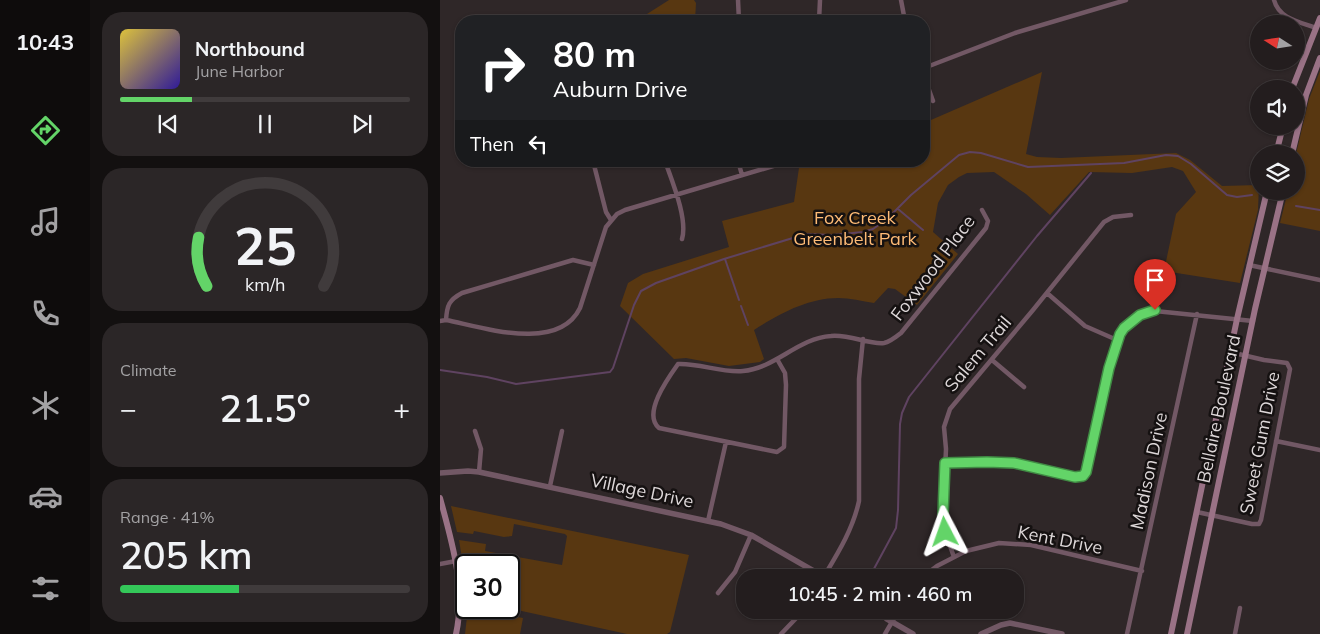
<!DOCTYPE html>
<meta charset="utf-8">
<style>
body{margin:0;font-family:Mulish,sans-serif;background:#2b2627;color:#f1f3f6;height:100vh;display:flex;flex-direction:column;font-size:19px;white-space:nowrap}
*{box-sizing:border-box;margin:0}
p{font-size:16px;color:#a3a2a4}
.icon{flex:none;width:28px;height:28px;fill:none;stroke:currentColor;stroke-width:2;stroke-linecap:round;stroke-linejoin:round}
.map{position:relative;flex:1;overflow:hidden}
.side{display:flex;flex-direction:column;gap:12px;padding:12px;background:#131010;width:350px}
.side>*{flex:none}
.guide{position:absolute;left:15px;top:15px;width:475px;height:152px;border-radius:20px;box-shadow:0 1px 4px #0004,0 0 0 1px #403b3c;background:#202124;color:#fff;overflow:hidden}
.needle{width:32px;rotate:282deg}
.controls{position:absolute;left:810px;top:15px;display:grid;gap:10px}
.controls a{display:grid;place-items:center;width:55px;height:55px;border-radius:50%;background:#231d1e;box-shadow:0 1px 4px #0004,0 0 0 1px #403b3c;font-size:25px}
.speed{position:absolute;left:15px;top:554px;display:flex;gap:10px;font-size:25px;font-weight:700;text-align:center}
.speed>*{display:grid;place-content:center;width:65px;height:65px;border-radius:50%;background:#231d1e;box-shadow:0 1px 4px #0004,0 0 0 1px #403b3c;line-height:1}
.speed .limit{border:2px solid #111;border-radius:8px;background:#fff;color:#111}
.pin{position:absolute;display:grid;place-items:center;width:42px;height:42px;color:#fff;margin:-51px -21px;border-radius:50% 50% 50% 0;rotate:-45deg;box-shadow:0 0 5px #0007}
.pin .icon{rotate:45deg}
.me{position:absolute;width:55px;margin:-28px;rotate:356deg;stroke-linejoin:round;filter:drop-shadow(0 0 4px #0008)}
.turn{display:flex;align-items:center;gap:18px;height:105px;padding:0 15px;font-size:22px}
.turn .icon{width:65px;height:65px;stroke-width:2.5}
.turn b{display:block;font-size:35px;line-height:42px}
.then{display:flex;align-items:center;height:48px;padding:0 15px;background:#0003;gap:10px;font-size:19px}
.big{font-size:38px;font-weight:600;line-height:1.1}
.side .card{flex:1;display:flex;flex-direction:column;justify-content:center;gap:8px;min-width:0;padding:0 18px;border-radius:20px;background:#2b2627}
.side .dial{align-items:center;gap:0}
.dial svg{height:130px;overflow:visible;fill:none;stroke:#403b3c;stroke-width:7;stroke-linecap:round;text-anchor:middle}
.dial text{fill:#f1f3f6;stroke:none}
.song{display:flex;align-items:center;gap:15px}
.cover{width:60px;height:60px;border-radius:8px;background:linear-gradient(135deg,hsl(50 70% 55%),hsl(250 70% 35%))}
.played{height:5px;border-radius:2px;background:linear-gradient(90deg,#63d468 25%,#403b3c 25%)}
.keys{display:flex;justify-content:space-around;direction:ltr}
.heat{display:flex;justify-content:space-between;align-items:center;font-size:28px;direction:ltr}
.charge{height:8px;border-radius:4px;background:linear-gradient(90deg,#34c759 41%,#403b3c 0)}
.trip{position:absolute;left:296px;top:569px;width:288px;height:50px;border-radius:20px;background:#231d1e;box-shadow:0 1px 4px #0004,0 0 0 1px #403b3c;font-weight:600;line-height:50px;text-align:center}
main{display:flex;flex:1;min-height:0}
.tabs{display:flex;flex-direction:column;width:90px;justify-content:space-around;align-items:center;background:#0e0c0c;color:#a3a2a4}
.tabs .icon{width:35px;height:35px}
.tabs .on{color:#63d468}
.tabs b{font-size:22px;color:#f1f3f6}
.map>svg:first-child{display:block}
.green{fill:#583711}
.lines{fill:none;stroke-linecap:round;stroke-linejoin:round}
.stream{stroke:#5f4361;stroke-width:2}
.minor{stroke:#725865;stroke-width:4.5}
.tertiary{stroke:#725865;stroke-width:5.5}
.secondary{stroke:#9a7286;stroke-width:6}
.route-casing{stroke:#408a44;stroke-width:12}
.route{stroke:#63d468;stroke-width:9}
.labels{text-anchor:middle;stroke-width:5;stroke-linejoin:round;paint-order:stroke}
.park-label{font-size:18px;fill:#febb76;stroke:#151111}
.street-label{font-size:18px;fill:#ddd7d8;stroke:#151111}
</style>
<main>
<nav class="tabs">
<b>10:43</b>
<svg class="icon on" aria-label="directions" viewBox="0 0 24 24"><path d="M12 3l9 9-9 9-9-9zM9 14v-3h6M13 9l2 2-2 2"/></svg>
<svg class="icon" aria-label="music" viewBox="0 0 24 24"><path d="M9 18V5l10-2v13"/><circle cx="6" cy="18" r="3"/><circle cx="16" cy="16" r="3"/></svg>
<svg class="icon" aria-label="phone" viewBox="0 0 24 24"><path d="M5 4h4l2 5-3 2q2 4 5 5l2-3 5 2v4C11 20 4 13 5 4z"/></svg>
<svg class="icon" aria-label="climate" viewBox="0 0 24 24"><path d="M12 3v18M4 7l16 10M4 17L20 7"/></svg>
<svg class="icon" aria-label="car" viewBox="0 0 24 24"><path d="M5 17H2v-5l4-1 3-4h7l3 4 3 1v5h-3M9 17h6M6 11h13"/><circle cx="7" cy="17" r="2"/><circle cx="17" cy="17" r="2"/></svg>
<svg class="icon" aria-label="filters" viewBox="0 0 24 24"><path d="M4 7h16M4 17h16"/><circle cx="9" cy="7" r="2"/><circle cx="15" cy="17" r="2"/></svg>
</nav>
<section class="side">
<div class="card">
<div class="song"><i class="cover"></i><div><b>Northbound</b><p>June Harbor</p></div></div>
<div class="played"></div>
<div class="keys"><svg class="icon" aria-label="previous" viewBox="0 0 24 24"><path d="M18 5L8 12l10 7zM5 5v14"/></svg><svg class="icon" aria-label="pause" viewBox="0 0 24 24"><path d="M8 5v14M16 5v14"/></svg><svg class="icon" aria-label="next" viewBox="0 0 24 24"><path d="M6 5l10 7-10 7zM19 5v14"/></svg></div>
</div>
<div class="card dial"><svg viewBox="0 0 100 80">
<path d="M14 69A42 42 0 1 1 86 69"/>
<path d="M14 69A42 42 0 0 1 9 39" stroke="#63d468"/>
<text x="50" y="56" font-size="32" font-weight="700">25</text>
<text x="50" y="72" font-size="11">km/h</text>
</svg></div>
<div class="card"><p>Climate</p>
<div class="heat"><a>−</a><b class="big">21.5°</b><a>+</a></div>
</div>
<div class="card"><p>Range · 41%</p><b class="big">205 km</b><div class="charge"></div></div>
</section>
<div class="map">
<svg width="880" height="634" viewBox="0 0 880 634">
<rect width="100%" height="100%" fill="#2f2728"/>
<path class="green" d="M229,0H254L256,3L255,21H196Z
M880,71V231L840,223L848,191H856V154L869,99Z
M602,72L586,154L597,157L621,158L736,153L750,160L782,186L819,185L818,210L800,283L724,271L736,214L756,192L743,171L732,167L692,173L649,172L610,215L586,194L554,172L527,173L519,177L508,185L498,203L493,232L518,254L477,305L455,289L448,288L434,303C422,301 410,298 398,298C368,298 339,314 314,330L324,359L320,362L289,366L246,358L234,359L180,306L188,283L203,274L289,247L282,221L354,202L360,161H484V123Z
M11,506L249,555L230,632L227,634H187L68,608L69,565H26V583L19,540L46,544L45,551L122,565L127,536L125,534L74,524L72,536L64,537L34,531L33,534L17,532Z
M28,608L83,618L80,634H25Z"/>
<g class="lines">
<path class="stream" d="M856,206L880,210
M458,209L483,230
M285,259L299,300
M301,306L308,325
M0,370L47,377L76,384L170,372L173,368L194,305L201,291L216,283L284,259L366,234L392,235L423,232L433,229L447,219L471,195L519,155L530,152L541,153L588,167L684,163L726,155L738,156L751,164L787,195L797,197L812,195
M429,578L456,528L458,510L460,424L462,413L469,397L597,236L651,173"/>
<path class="minor" d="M298,0L299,21
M461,0L465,21
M834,0C839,19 860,22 876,28
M379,21L380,0
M484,68L575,33L686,0
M484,76L493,101
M153,161L166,212L171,220
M225,161C232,181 248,219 242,239
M298,161L302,175
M809,265L880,280
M607,293L645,326L677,340
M6,320C7,305 9,300 22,293L133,260L154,265
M0,321L6,320C42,327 118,353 140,308L166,227L177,214L185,210L350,161
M337,359L345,373L346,385L344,447L337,452L219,428C202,414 228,378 238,364C260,363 281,373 303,371C336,368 358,338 391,336C409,334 430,345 444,343C450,342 456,337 461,333L546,228L548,221L542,210
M552,360L584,387
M35,431L41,449L39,472
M836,441L880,450
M505,463L547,462L574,463L635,477L643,476L646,472L675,347C682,325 693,317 715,311L813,321
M110,486L122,431
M757,512L812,524H819L821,520L850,369L847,363L824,360L790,352
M268,521L286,442
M514,557L505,532L503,514L506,449L504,427L510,409L593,310L664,222L673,217L691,215
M0,564L16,561
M383,578C398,553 413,529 419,501V379L423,339
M481,578L497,566L526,551L559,543L591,545L702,571
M278,593L295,572L311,535
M341,634L364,610
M445,634L459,610
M687,634L757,314
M795,634L800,608"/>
<path class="tertiary" d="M0,473L28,471L39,472L281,524L311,535L386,578
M436,610L447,619L473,634
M541,634L561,625L570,623L622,634"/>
<path class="secondary" d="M852,89L880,18
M836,154L843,126
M852,154L866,95L880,58
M0,498C12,542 26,588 16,634
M731,634L797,319L827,191
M747,634L815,309L843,191"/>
</g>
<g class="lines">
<g class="route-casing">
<path id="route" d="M505,532L503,514L505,463L547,462L574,463L635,477L643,476L646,472L669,368L680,334L684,328L700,315L715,310"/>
</g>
<use href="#route" class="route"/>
</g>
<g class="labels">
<g class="park-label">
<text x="415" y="224">Fox Creek<tspan x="415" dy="21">Greenbelt Park</tspan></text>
</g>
<g class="street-label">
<text transform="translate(493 268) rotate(-53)" y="6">Foxwood Place</text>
<text transform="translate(538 354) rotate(-50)" y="6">Salem Trail</text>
<text transform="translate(779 409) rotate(-78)" y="6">Bellaire Boulevard</text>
<text transform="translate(820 443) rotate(-79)" y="6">Sweet Gum Drive</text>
<text transform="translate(709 471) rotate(-78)" y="6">Madison Drive</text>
<text transform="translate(202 491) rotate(12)" y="6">Village Drive</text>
<text transform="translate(620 540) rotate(11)" y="6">Kent Drive</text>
</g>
</g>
</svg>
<div class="controls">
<a><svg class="needle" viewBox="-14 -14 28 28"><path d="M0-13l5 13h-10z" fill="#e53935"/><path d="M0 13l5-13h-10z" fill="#a3a2a4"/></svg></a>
<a><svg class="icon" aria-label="sound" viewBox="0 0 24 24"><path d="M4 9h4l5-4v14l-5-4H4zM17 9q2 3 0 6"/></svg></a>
<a><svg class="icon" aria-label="layers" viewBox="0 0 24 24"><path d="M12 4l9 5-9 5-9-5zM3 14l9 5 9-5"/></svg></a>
</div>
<div class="speed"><div class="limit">30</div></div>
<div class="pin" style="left:715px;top:310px;background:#d93025"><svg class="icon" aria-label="arrive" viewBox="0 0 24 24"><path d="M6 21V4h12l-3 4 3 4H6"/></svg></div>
<svg class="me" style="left:505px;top:532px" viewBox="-20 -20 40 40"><path d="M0-17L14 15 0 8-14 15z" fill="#63d468" stroke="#fff" stroke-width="4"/></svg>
<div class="trip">10:45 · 2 min · 460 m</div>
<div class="guide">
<div class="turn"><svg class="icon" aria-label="right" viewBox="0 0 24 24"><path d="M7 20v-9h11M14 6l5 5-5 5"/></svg><div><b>80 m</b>Auburn Drive</div></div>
<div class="then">Then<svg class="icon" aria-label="left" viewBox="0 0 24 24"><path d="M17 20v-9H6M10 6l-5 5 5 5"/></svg></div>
</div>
</div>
</main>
